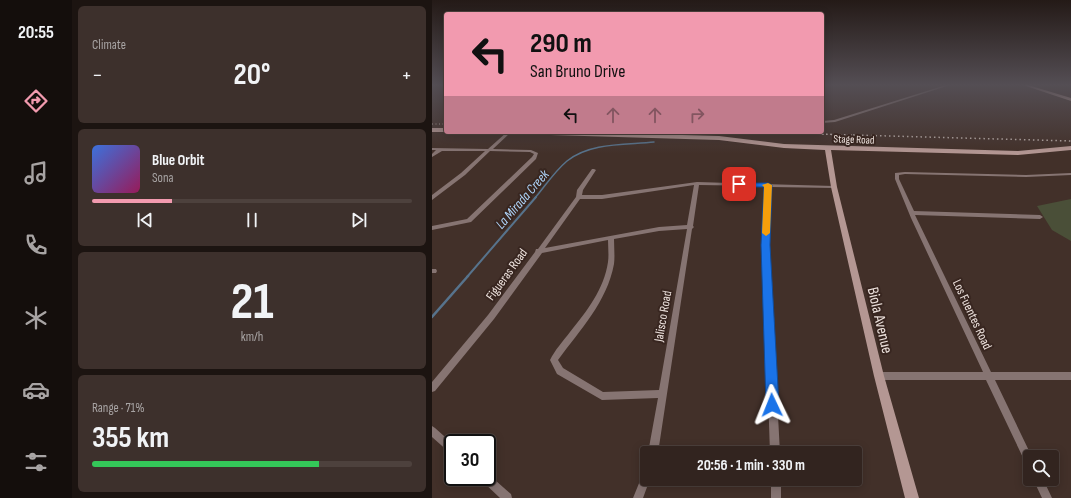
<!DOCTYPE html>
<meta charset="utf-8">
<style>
body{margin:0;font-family:"Sofia Sans Condensed",sans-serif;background:#3d302c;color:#f1f3f6;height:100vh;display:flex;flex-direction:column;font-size:15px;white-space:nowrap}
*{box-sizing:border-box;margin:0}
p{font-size:13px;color:#a8a4a4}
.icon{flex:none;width:22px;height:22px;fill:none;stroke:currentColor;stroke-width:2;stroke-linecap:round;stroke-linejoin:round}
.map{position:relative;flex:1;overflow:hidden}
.side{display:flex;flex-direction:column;gap:6px;padding:6px;background:#1c1411;width:360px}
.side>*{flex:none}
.guide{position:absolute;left:12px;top:12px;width:380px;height:122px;border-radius:4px;box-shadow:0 2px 10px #0003,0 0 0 1px #4d413d;background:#f29aaf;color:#111;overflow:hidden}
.controls{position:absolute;left:591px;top:450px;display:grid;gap:8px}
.controls a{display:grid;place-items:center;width:36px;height:36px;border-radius:4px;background:#32241f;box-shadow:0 2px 10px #0003,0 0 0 1px #4d413d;font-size:20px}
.speed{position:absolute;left:12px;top:434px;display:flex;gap:8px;font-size:20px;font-weight:700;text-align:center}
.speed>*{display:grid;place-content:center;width:52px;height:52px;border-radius:50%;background:#32241f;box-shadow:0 2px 10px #0003,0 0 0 1px #4d413d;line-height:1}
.speed .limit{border:2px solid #111;border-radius:6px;background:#fff;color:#111}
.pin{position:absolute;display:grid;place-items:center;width:34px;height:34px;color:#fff;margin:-17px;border-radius:8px;box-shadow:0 2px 6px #0006}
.me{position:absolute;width:44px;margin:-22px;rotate:358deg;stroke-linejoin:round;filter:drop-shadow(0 0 3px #0008)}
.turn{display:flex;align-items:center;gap:14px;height:84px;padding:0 20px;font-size:18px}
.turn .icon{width:52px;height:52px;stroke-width:2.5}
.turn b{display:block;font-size:28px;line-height:34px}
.lanes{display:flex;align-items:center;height:38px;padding:0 20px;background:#0003;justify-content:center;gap:20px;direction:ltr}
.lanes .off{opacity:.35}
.big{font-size:30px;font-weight:700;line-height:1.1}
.side .widget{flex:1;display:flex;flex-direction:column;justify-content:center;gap:6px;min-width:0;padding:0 14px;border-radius:6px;background:#3d302c}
.side .dial{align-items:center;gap:0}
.dial b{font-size:52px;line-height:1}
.song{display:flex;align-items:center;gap:12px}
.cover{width:48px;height:48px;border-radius:6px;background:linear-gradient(135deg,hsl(220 70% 55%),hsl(330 70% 35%))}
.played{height:4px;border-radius:2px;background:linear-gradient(90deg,#f29aaf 25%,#4d413d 25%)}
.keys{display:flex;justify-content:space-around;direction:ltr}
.heat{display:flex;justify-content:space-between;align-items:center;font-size:22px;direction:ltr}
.charge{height:6px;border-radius:3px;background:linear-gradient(90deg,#34c759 71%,#4d413d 0)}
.trip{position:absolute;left:208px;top:446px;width:222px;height:40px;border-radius:4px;background:#32241f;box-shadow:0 2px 10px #0003,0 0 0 1px #4d413d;font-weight:700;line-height:40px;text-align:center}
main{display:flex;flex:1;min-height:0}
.dock{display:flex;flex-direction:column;width:72px;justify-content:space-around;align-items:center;background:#140e0c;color:#a8a4a4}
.dock .icon{width:28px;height:28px}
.dock .on{color:#f29aaf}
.dock b{font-size:18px;color:#f1f3f6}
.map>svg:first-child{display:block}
.green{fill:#4a4f38}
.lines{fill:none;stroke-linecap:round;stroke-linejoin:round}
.stream-far2{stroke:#57738c;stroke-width:1.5}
.stream-far1{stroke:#57738c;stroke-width:2}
.stream{stroke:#57738c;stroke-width:2.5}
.street{fill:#867472;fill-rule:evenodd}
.secondary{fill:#b49793;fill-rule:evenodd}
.rail-far1{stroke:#b7aaa5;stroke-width:1;stroke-dasharray:1 2.5;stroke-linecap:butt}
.rail{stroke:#b7aaa5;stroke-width:1.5;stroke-dasharray:1.5 3;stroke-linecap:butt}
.route{fill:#1a73e8;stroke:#114b97}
.slow{fill:#f59e0b}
.labels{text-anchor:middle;stroke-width:4;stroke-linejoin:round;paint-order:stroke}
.far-street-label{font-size:11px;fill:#ede2dd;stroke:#382620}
.street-label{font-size:13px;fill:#ede2dd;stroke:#382620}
.water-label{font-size:14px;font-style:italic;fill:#aed4f9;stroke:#382620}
.near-street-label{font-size:16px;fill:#ede2dd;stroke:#382620}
</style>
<main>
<nav class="dock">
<b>20:55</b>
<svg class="icon on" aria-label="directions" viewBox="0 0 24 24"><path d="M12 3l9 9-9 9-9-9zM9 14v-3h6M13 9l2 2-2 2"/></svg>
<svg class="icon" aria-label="music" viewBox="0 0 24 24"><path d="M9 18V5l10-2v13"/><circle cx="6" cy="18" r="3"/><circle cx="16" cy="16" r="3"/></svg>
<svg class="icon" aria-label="phone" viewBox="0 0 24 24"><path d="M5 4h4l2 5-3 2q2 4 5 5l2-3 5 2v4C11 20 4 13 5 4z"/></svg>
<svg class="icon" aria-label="climate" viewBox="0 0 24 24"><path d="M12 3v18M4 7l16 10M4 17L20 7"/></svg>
<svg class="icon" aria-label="car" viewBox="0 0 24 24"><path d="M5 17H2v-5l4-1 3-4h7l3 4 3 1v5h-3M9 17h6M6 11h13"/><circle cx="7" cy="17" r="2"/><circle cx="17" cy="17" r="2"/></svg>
<svg class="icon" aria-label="filters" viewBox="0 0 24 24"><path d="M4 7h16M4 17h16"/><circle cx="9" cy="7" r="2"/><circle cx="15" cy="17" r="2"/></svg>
</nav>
<section class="side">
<div class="widget"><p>Climate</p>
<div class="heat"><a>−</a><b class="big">20°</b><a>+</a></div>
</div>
<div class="widget">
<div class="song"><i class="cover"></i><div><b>Blue Orbit</b><p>Sona</p></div></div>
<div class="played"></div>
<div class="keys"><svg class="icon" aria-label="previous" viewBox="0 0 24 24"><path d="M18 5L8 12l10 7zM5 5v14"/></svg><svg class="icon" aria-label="pause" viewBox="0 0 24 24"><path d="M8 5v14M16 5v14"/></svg><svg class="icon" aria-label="next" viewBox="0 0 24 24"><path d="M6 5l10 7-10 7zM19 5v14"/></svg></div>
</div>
<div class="widget dial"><b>21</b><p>km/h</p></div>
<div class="widget"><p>Range · 71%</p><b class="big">355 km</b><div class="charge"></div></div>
</section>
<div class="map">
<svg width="639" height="498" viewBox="0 0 639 498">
<rect width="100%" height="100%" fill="#423029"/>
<path class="green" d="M639,199V241L620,230L605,206Z"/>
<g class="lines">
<path class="stream-far2" d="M103,198C113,186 123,171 135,161C158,142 195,145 222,142"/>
<path class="stream-far1" d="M35,277L104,197"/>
<path class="stream" d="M0,317L36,276"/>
<path class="street" d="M514,85H518L403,122L390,123V121L402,120Z
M75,132H79L61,149L99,150L106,153L104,159L39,222L0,230V226L35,219L100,157L102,154L98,152L58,151L33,175L0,200V195L29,173L53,151H10L0,157V154L4,150H0V148L56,149Z
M160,169H162L164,170L151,190L150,195H170L265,182L402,186L404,187L402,188L338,187L337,245L348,453H338L331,245L333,186L267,185L261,226L262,227L260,229L226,453H216L226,398L170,400L125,374L118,360C123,350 131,341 138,332C155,311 172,289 176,262C177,255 176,247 176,240L110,253L62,319L3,391L0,392V382L56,315L103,252L104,249H106L144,197L145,190ZM262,185L255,225L227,227L113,248L148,199H170ZM255,229L227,390L171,392L131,368L126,360C148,330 175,302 182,264C183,256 182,247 182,239L227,231Z
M473,172L594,175L639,173V175L594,177L473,174L467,175V179L482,211L608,215L611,217L608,219L483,215L559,372H639V380H563L600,457H598V468L595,466L554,380H447L444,379L443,376L444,373L447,372H551L479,218L463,179V173Z
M0,269H4L5,271L4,273H0Z
M0,426L3,428L21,444V455L18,453L0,437Z
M215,469V479H218L211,498H201L212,471Z
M55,473L79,494L80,498H68L49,480L47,477H55Z
M339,479H349V498H339Z
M601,479H611L620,498H610Z"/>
<path class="secondary" d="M591,85H596L639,98V101Z
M0,128H14V132H0Z
M82,132H140L287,136L352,144L586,151L639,146V150L586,155L399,150L405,187L452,376L487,498H473L442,376L399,187L393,150L352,148L287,140L85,134Z"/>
<path class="rail-far1" d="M0,124H14
M300,132L423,135"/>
<path class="rail" d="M385,134L639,141"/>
</g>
<linearGradient id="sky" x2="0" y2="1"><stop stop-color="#241a17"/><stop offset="0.55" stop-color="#544e54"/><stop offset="1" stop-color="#544e54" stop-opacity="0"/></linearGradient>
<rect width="639" height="154" fill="url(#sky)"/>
<path class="route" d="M305,183H336L340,185L338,245L347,405L345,410L340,412L336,410L334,405L329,245L332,187H307L304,184Z"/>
<path class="slow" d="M336,183L340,185L338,233L334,236L330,233L332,187L330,185Z"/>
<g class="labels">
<g class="far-street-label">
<text transform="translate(422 139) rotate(2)" y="4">Stage Road</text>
</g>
<g class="street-label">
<text transform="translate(74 274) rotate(-54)" y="5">Figueras Road</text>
<text transform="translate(541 314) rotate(65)" y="5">Los Fuentes Road</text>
<text transform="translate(230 316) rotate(-80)" y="5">Jalisco Road</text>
</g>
<g class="water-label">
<text transform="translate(90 199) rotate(-49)" y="5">La Mirada Creek</text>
</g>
<g class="near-street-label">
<text transform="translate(449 320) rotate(77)" y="6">Biola Avenue</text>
</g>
</g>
</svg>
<div class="controls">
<a><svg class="icon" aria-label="search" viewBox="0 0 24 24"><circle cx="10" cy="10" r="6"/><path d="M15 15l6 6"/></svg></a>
</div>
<div class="speed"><div class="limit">30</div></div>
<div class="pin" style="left:307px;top:184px;background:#d93025"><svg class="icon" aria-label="arrive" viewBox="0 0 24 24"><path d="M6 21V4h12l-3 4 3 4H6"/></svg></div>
<svg class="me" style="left:340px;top:405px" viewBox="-20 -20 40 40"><path d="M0-17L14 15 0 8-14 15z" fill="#1a73e8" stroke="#fff" stroke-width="4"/></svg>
<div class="trip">20:56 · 1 min · 330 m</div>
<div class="guide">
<div class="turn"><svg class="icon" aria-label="left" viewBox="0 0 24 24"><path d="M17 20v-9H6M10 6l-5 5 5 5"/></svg><div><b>290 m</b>San Bruno Drive</div></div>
<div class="lanes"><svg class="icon" aria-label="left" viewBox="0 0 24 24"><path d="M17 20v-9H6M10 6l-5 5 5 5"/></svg><svg class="icon off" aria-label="ahead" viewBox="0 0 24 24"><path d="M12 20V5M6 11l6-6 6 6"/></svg><svg class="icon off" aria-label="ahead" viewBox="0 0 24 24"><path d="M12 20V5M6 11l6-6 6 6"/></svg><svg class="icon off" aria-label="right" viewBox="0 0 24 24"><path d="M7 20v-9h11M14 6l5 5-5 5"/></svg></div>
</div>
</div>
</main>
